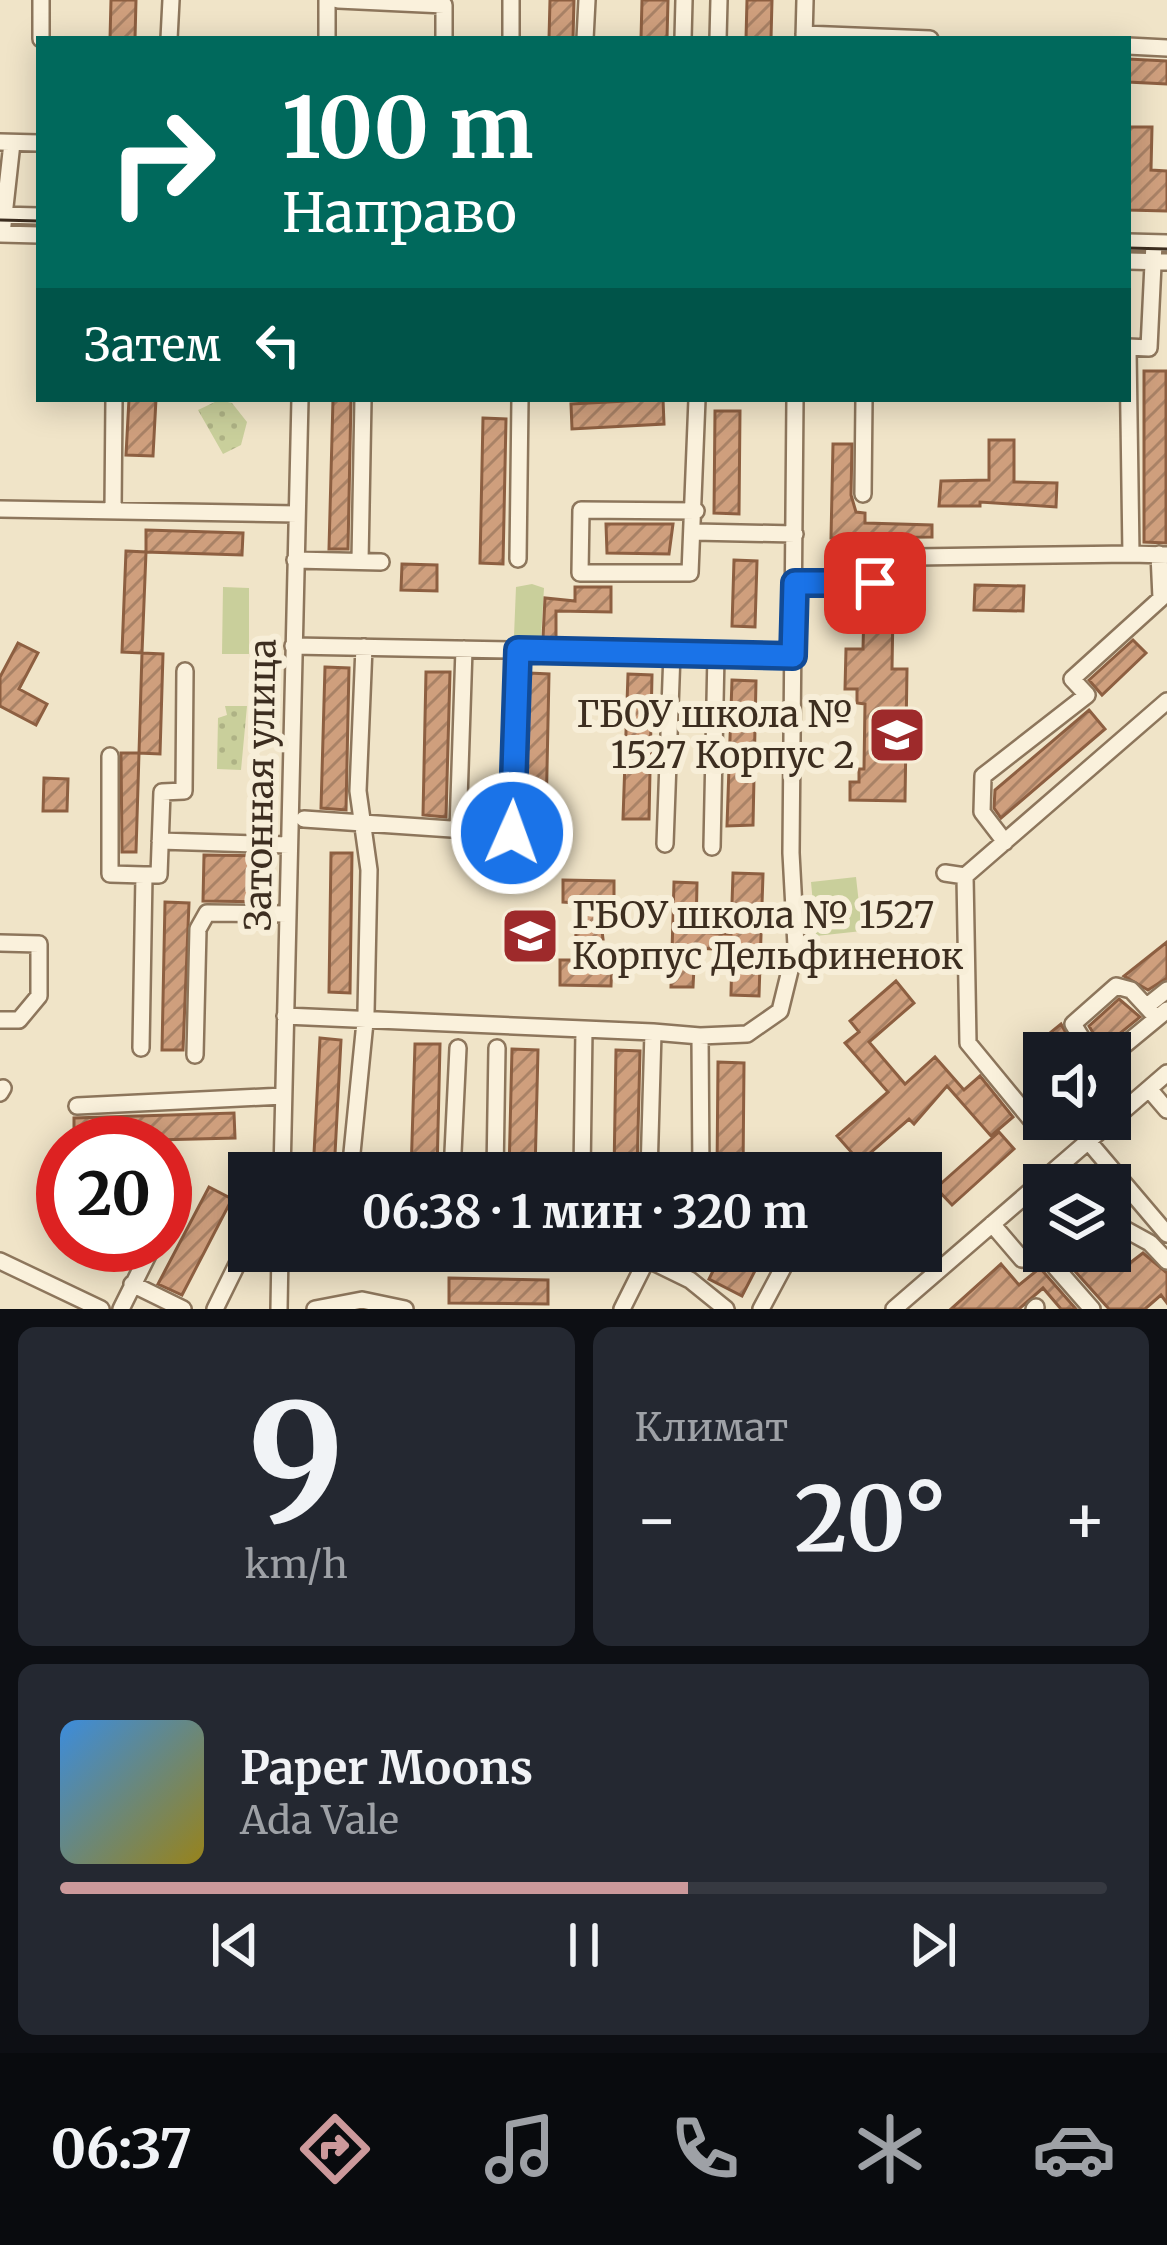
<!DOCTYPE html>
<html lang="ru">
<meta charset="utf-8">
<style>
body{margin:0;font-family:Merriweather,serif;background:#242831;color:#f1f3f6;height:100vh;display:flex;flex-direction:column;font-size:45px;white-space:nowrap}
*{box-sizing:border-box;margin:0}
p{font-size:39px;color:#9ea1a6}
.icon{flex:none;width:66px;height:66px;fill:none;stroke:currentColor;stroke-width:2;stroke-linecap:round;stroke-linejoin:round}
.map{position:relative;height:1309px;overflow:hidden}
.drawer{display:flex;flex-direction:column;gap:18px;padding:18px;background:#0d0f14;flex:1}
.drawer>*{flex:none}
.banner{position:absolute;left:36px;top:36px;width:1095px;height:366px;border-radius:0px;box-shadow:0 6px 30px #0003;background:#00695c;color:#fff;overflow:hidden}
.buttons{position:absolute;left:1023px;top:1032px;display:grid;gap:24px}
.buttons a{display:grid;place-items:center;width:108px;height:108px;border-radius:0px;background:#171b24;box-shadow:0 6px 30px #0003;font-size:60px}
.speed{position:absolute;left:36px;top:1116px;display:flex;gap:24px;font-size:60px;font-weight:700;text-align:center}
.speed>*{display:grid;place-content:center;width:156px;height:156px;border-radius:50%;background:#171b24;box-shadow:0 6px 30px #0003;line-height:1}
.speed .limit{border:18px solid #d22;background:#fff;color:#111}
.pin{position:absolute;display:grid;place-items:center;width:102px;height:102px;color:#fff;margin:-51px;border-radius:24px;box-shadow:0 6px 18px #0006}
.me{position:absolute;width:132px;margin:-66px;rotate:2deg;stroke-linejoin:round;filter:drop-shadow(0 0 9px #0008)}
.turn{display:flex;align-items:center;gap:42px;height:252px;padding:0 48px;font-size:54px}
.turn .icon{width:156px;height:156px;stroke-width:2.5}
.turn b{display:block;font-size:84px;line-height:102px}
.then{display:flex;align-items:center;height:114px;padding:0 48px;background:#0003;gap:24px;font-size:45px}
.big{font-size:90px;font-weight:700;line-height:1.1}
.drawer .widget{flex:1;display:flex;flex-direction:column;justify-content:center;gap:18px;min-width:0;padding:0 42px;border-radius:18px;background:#242831}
.drawer .dial{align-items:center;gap:0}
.dial b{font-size:156px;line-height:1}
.song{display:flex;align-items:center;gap:36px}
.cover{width:144px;height:144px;border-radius:18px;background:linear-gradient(135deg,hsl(210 70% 55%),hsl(50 70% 35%))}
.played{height:12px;border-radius:6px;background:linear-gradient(90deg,#cc999b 60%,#363941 60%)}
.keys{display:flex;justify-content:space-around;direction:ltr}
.heat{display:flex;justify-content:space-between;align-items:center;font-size:66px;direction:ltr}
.drawer .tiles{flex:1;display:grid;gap:18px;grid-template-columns:1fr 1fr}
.widget:last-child{grid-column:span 2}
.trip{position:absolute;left:228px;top:1152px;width:714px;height:120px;border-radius:0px;background:#171b24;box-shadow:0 6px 30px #0003;font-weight:700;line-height:120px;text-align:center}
.tab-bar{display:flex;height:192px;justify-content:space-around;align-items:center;background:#090b0e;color:#9ea1a6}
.tab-bar .icon{width:84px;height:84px}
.tab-bar .selected{color:#cc999b}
.tab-bar b{font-size:54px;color:#f1f3f6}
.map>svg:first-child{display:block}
.grass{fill:url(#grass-dots)}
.garden{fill:#c9cf9b}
.building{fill:url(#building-hatch);stroke:#8d5f41;stroke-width:3}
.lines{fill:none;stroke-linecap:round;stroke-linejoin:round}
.minor-casing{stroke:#8d765c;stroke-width:20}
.minor{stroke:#faf1dc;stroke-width:15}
.tram{stroke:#3d2e20;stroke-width:3}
.route-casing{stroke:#114b97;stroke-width:30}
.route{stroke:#1a73e8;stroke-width:21}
.labels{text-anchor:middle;stroke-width:12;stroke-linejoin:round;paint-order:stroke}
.poi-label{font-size:36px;fill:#3d2e20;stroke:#f7eed8;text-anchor:end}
.street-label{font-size:36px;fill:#3d2e20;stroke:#f7eed8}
</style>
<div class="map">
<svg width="1167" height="1309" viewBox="0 0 1167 1309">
<defs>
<pattern id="grass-dots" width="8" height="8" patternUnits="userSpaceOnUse" patternTransform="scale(3)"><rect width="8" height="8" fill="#c9cf9b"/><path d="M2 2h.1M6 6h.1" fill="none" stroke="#aeb285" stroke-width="1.8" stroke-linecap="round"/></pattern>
<pattern id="building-hatch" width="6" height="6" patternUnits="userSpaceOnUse" patternTransform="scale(3)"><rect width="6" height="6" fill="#cf9f7d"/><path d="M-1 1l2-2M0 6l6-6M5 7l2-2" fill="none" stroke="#a98266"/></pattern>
</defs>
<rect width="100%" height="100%" fill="#f0e4c8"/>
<path class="grass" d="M219,400L232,403L247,422L241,445L223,454L198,410Z
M225,706H247L241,770L217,769L218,718L227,715Z"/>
<path class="garden" d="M532,584L544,588L541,637L514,636L516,587Z
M223,587L249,588V654H222Z
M856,877L862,931L816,936L811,882Z"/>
<path class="building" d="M111,0H136L135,39H110Z
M550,0H574L573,39H549Z
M642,0H668L667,39H641Z
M747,0H772L771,39H746Z
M1128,59L1167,61V84L1128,82Z
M1128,127H1152L1151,170L1167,171V211L1128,210Z
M1144,371H1166V543L1144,542Z
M129,399H156L153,456L126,455Z
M333,399H351L348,549H329Z
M663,399L664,424L572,429L571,404Z
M715,411H740L739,514L714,513Z
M483,418L506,419L503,564L480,563Z
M989,440H1014V482L1057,483L1056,507L980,502V506H939L941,481L989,480Z
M833,444H852L851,495L856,512L865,513V523L932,525V537L831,538Z
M606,524H673L669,554L607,553Z
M146,530L243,533L242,555L146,552Z
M126,551L146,552L142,653L122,652Z
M734,560L757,561L755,627L732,626Z
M402,564L437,565V591L401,590Z
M975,585L1024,586L1023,611L974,610Z
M575,587H611V612L556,611V638H543L545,598L575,601Z
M864,609L893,610L892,669H907L905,801L850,800V782H859V769H864L865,704L857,703V689H845L846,649H863Z
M1133,640L1146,653L1102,695L1089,680Z
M18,643L38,653L19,689L47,704L36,725L0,706V677Z
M142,653L163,654L160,754L139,753Z
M325,667L349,668L346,810L321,808Z
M426,672H450L446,817L423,815Z
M529,673L549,674L546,818H524Z
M628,674L652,675L649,819H623Z
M732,680L756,681L753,825L727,826Z
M1089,710L1105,729L1001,818L994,808L995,790Z
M121,753H139L136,852H122Z
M44,778L68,779L67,811H43Z
M331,853H352L350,993L329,992Z
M204,855L266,856L265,902L203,901Z
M733,873L763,874L759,996L731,995L732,950L695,948L693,987H671L674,882L697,883L696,932L731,934Z
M563,880L614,881V905H599L603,939H598L597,961H612L611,986L560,985V960H575L577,903L563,902Z
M165,902L189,903L183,1050H162Z
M1167,942V978L1148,990L1124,976Z
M896,981L914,1003L869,1042L905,1084L935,1057L964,1090L980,1076L1013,1117L991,1136L947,1086L914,1124L909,1119L860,1162L837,1136L888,1092L845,1043L859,1032L850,1021Z
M1119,999L1140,1017L1102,1048L1089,1026Z
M1061,1024L1077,1053H1044V1068L1029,1050Z
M320,1038L341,1040L334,1173H313Z
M415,1044H440L437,1173H411Z
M512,1049L538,1050L535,1173H509Z
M616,1050L640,1051L637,1173H614Z
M718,1062L744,1063L743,1173H717Z
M234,1113L235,1138L74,1142V1118Z
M999,1132L1014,1149L952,1205L936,1188Z
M209,1187L232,1199L182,1295L158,1284Z
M723,1251H750L748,1255L760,1261L742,1296L709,1279Z
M1073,1251H1113L1126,1266L1143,1253L1167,1273V1303L1161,1295L1145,1309H1109L1064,1259Z
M1001,1264L1019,1285L1040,1268L1076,1309H1061L1043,1288L1019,1309H951Z
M449,1278L548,1280V1304L449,1303Z"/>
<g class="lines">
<g class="minor-casing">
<path id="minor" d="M338,0L444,5V39
M804,34L930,39
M41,39V0
M169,39L171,0
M327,39V0
M511,39V0
M585,39L587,0
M683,39L684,0
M718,39L719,0
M804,39L805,0
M1128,46L1167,48
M0,142L39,143
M0,215L39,216
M0,234L39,235
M2,234L12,143
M1128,242L1167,243
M1128,261L1167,262
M1128,347L1149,348L1154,243
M1128,350L1131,554L1167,555
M863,494L864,399
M0,509L297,514
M113,511L114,399
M696,511L581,510L580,573H690L697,399
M694,532L795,534
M1159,554L1161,598
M518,559L520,399
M295,560L381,562
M360,561L363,399
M795,582L914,583L916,557L1131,554
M293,646L793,655
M110,756V874L144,875
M304,819L538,835
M458,830L464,649
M512,833L518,650
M160,841L289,845
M1005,842L982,812L983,776L1087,695L1072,679L1167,593
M665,844L672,653
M712,847L716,654
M945,873L965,876L968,1043L1033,1122
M965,876L1167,701
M0,943L39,944V996L19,1020H0
M1147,1006L1167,990
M285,1016L584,1029L582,1173
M584,1029L653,1032
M700,1036L747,1034L780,1011L796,946L791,853L795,399
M141,1048L144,875H159L162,792L184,791L185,671
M1091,1053L1073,1024L1116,986L1131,990L1157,1018
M195,1055L198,929L207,913L287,914
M1110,1057L1167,1010
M1149,1089L1167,1110
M0,1093L3,1088
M77,1106L283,1096
M1088,1141L1167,1234
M282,1173L300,399
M350,1173L366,1012L369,870L358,791L364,647
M452,1173L458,1048
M495,1173L497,1048
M649,1173L653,1032L700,1036L701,1173
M1110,1221L1150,1243L1167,1261
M165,1222L182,1190
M992,1224L1022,1259L1044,1251
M1042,1252L1092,1309
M0,1261L101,1309
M132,1284L183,1309
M121,1309L153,1245
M215,1309L249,1240
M279,1309L280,1251
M315,1309L362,1300L405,1309
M622,1309L647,1259L690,1280L726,1309
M761,1309L792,1251
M894,1309L1167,1073
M1034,1309L1036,1307"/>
</g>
<use href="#minor" class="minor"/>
<path class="tram" d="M0,220L39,221
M1128,248L1167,249"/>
</g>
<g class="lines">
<g class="route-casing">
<path id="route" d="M512,833L518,650L793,656L795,583H875"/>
</g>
<use href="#route" class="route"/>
</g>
<defs>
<g id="school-square" transform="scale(3)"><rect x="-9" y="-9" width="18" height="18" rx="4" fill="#9e2a2b" stroke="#f7eed8"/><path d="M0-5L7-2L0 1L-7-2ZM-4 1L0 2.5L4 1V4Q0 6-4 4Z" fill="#fff"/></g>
</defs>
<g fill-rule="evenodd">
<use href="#school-square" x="897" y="735"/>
<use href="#school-square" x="530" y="936"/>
</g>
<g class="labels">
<g class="poi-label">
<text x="855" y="727">ГБОУ школа №<tspan x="855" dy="41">1527 Корпус 2</tspan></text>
<text x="572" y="928" text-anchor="start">ГБОУ школа № 1527<tspan x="572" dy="41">Корпус Дельфиненок</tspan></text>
</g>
<g class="street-label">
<text transform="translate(260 785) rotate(-89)" y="13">Затонная улица</text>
</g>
</g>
</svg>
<div class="buttons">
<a><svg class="icon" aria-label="sound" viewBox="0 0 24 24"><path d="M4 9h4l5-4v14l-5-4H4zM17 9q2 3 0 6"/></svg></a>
<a><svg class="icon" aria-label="layers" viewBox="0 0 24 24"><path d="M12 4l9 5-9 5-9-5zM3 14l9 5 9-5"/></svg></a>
</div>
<div class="speed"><div class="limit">20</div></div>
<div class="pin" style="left:875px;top:583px;background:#d93025"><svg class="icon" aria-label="arrive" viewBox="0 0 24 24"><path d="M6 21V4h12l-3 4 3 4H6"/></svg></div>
<svg class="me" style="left:512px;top:833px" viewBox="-20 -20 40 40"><circle r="17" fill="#1a73e8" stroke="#fff" stroke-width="3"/><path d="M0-11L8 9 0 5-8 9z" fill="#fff"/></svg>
<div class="trip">06:38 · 1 мин · 320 m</div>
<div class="banner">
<div class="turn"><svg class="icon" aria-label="right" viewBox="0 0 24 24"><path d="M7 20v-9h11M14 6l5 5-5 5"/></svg><div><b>100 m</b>Направо</div></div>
<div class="then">Затем<svg class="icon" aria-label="left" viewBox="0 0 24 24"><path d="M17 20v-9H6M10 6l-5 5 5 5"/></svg></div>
</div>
</div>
<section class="drawer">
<div class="tiles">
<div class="widget dial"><b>9</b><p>km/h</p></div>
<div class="widget"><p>Климат</p>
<div class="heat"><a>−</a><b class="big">20°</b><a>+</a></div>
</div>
<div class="widget">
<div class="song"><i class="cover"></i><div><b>Paper Moons</b><p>Ada Vale</p></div></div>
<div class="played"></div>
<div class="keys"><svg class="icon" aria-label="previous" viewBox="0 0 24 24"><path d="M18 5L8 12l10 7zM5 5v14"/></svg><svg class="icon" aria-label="pause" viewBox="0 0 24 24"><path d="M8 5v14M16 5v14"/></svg><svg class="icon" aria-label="next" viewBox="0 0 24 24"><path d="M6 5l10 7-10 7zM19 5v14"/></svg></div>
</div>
</div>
</section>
<nav class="tab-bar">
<b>06:37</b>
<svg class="icon selected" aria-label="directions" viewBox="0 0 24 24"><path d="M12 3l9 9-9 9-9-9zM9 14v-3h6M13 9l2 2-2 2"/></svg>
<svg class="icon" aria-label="music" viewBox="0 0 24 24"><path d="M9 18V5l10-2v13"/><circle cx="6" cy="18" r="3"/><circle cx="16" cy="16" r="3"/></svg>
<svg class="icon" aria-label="phone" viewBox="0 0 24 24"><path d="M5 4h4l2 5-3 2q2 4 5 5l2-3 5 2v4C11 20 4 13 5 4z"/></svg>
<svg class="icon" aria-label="climate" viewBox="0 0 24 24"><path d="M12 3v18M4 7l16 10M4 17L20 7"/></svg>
<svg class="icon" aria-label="car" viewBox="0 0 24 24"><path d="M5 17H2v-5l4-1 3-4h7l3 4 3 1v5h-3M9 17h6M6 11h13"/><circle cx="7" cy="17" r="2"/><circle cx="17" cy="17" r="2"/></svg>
</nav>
